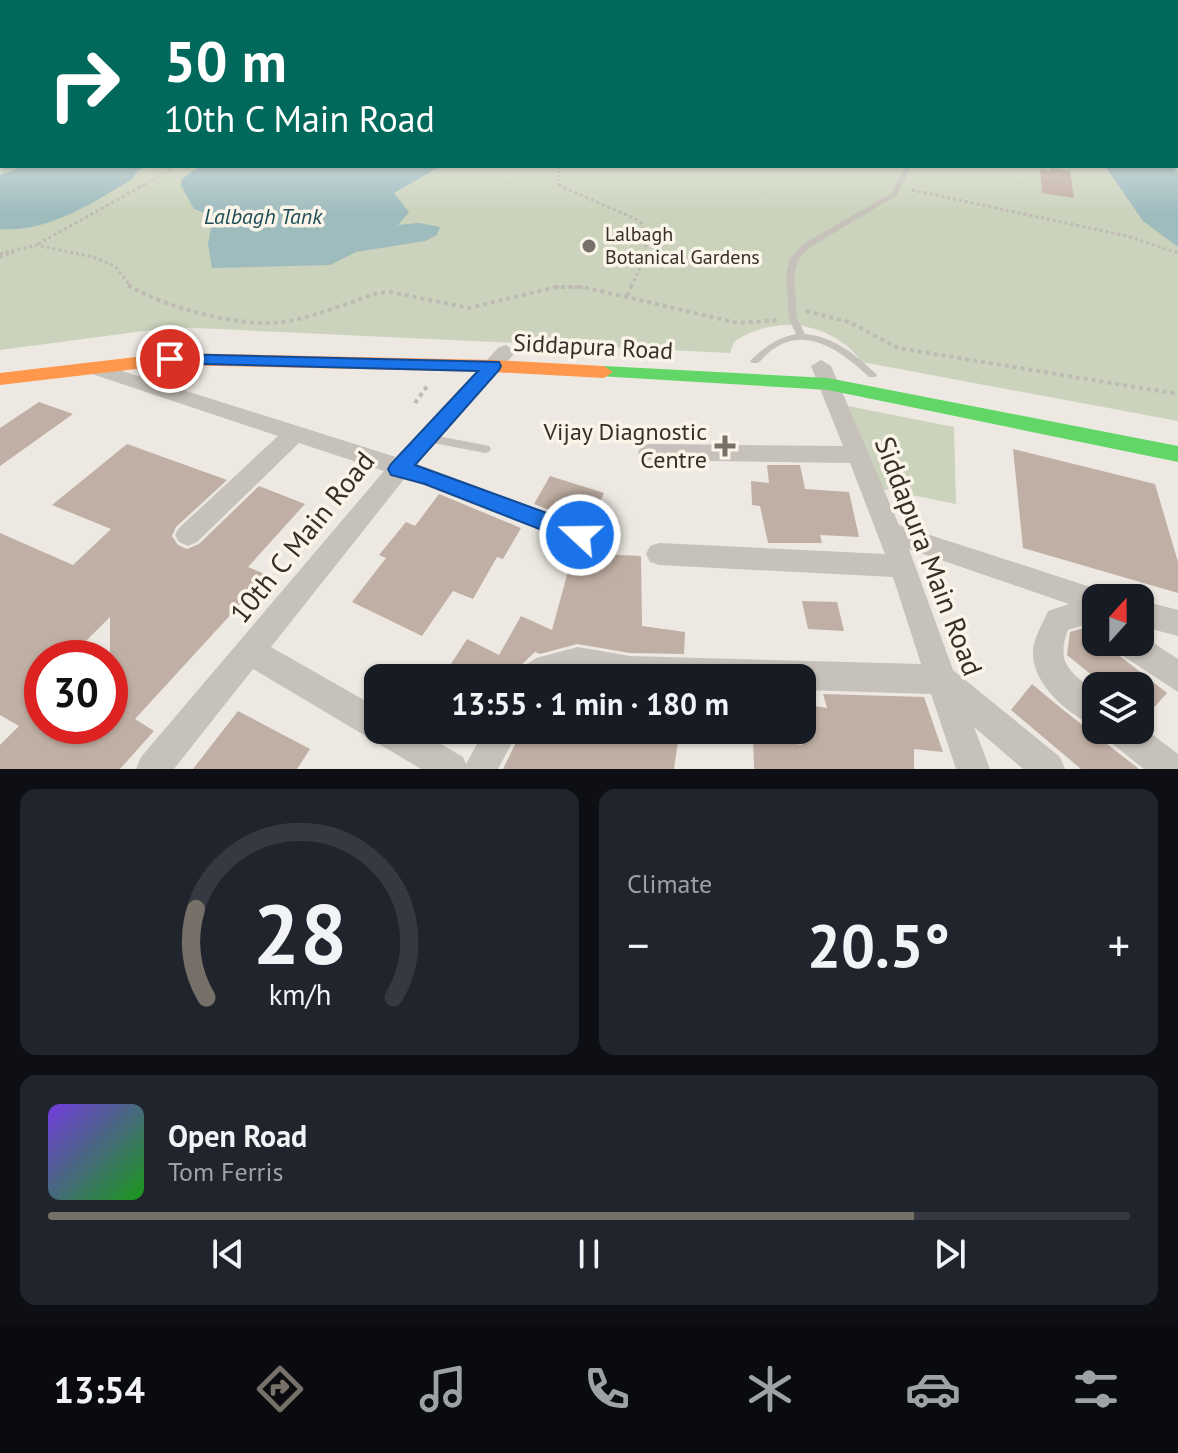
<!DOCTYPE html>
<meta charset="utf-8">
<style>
body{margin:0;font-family:"PT Sans",sans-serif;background:#20242c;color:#f1f3f6;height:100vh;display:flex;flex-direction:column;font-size:30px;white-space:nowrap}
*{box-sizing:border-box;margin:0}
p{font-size:26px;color:#9ea1a6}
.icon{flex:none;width:44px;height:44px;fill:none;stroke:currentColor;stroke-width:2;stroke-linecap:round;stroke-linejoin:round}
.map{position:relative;height:769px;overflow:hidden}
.details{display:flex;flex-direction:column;gap:20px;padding:20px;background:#0d0f14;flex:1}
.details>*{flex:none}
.banner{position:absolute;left:0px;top:0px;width:1178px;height:168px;box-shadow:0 2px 6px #0004;background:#00695c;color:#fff;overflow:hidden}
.needle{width:52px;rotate:21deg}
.fabs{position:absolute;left:1082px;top:584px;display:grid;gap:16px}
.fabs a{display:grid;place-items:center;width:72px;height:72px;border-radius:16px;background:#171b24;box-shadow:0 2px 6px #0004;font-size:40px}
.speed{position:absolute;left:24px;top:640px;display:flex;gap:16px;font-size:40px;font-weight:700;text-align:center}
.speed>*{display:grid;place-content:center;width:104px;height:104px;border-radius:50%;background:#171b24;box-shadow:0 2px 6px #0004;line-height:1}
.speed .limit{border:12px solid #d22;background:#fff;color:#111}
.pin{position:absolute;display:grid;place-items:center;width:68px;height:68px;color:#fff;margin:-34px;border:4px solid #fff;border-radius:50%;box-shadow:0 2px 8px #0007}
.me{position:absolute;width:88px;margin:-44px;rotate:291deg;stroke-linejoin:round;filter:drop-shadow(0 0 6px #0008)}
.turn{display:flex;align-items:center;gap:28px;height:168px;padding:0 32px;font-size:36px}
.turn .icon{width:104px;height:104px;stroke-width:2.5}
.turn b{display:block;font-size:56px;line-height:68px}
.big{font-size:60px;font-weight:700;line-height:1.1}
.details .tile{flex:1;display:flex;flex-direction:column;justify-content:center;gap:12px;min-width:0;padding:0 28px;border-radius:16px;background:#20242c}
.details .dial{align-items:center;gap:0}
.dial svg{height:208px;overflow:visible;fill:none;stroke:#363941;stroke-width:7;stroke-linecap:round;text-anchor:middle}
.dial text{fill:#f1f3f6;stroke:none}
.song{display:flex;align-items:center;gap:24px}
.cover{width:96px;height:96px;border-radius:12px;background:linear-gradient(135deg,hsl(260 70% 55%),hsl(120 70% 35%))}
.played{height:8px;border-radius:4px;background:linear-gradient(90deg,#777069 80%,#363941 80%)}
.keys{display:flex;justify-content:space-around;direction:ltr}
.heat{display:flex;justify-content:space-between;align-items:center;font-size:44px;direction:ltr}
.details .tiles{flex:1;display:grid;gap:20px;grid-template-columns:1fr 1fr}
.tile:last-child{grid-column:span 2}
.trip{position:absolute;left:364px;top:664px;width:452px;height:80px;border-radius:16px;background:#171b24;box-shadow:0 2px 6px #0004;font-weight:700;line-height:80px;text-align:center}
.tab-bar{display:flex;height:128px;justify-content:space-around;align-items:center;background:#090b0e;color:#9ea1a6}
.tab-bar .icon{width:56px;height:56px}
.tab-bar .current{color:#777069}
.tab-bar b{font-size:36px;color:#f1f3f6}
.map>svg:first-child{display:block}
.green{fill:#cbd3bc}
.water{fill:#9ebbbe}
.building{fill:#c0afa4;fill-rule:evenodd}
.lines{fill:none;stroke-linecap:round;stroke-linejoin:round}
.path-far2{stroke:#bfbab3;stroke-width:2;stroke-dasharray:2 2;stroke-linecap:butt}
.path-far1{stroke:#bfbab3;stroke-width:3;stroke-dasharray:3 3;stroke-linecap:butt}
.path{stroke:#bfbab3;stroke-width:4;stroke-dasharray:4 4;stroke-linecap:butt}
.lane{fill:#c6c1ba;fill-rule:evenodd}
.street{fill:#c6c1ba;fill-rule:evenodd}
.fast{fill:#63d668;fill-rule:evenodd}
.slow{fill:#ff974d;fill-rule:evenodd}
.route{fill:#1a73e8;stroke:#114b97;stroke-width:2}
.poi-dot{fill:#777069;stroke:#faf4e9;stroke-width:3}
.labels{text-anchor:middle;stroke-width:7;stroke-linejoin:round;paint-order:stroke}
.far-poi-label{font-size:20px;fill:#372f28;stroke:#faf4e9;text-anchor:start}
.far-water-label{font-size:22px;font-style:italic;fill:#1e4e58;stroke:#faf4e9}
.street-label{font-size:24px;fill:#372f28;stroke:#faf4e9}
.poi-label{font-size:24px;fill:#372f28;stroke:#faf4e9;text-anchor:end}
.near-street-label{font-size:28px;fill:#372f28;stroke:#faf4e9}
</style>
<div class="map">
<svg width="1178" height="769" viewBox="0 0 1178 769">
<rect width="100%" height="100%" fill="#ede9e2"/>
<path class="green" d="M0,106L2,166H1176L1178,106V421L862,362C832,322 776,313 734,342L730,353L174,327L0,350Z
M848,406L954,427L956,504L882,489Z"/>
<path class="water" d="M25,166H147L136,172L134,178C94,202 48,233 0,229V175Z
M200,166H441L394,193L409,212L398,225L419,223L440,227L437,235L425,241L356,252L330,265L212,268L208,244L213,216L194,209L181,186L182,179Z
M1105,166H1172L1178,171V247L1143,221Z"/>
<path class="building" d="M1051,168L1070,171L1074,198L1042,193L1040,169L1051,171Z
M39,402L73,414L0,466V428Z
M127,444L227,480L176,527L172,536L178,545L187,549L199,544L259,486L305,504L248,567L267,575L135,719L154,731L120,769H0V745L19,726L0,715V533L73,565L111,529L52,505ZM110,617V726H42V658H69Z
M1013,449L1155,484L1178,562V593L1023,548Z
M767,465H800L805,489L849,492L859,537L820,535L822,543H768L760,506L752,505L751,481L769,483Z
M550,476L604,493L589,525L534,504Z
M439,494L521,528L503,559L497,557L473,599L453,591L422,636L352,602L386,558L379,555L406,522L415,526Z
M573,553L641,556L642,626L685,632L684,654L630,653L577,644L540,654L535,652L520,666L516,678H442L467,639L499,655L521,616L552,630Z
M802,601L837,602L844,631L808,629Z
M1084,628L1096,638V642H1102L1167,693L1141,722L1140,686H1105L1067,655L1070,632Z
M1032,684L1062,709L1139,769H1081L1011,710Z
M823,694L924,697L943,752L914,749V769H754L753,737L802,745V704L827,708Z
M238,711L310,749L297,769H193Z
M522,730H660L679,735L674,769H503Z"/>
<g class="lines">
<path class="path-far2" d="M559,167L558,185L562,187
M141,187L175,166"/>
<path class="path-far1" d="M558,185L640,221C654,243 641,266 631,287
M912,190L1127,236L1178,253
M38,244L144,185
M0,254L36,245L93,257L115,266L131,287
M0,257L14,252
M556,287H583"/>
<path class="path" d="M128,285C163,307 241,328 283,322C315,317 347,303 378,293L390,292L469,308L556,287H583L738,323L779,320
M627,296L632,285
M806,311L849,322L898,348L1178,394
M415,403L428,385"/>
<path class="lane" d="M905,166H911L897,195L809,248L798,260L794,274L797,319L805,334C834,337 855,354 875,373L877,375L875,377H869C843,353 807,324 772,350C767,353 763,359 758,363H752L750,361L752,359C766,346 777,338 796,334L789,319L786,274L790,259L803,244L892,193Z
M427,434L485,445L489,446L491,449L489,452L485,453L423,441L422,438L423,435Z"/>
<path class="street" d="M506,345L515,351L513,355L417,464L589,528L593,535L589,542L580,546L571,542L405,478L271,647L378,708V730H417L463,757L466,764L485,730H519L498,769H421L253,669L174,769H136L141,757L384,471L299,443L197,542L188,546L179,542L175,535L179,528L278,436L83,371L80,367L83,363H97L396,457L499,347Z
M821,360L831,366L899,525L1106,592L1108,598H1096L1094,622L1068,630C1055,663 1071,673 1096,692V727C1069,715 1032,685 1033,652C1033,639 1043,623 1048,611L1069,604L909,549L953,670L1060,757L1065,769H1023L974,727L990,769H956L931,694L802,690V678H591L578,675L519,678L523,667L536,658L578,647L630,656L921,664L893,577L659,565L650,562L646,554L650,546L659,543L885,554L850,463L649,460L641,458L638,452L641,446L649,444L843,446L811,366Z
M1140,600L1178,610V636L1140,626Z
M1140,634L1178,659V692L1117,652L1113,642H1140Z
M1140,725L1178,754V769H1144L1109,741L1104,730H1140Z"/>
<path class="fast" d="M604,366L828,378L1178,446V462L828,390L598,376L595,372L598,368Z"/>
<path class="slow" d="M170,353L493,360L604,366L613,372L604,378L493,372L170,365L0,385V373Z"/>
</g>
<linearGradient id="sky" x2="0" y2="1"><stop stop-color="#8ab7d7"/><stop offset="0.5" stop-color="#f7f5f2"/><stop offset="1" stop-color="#f7f5f2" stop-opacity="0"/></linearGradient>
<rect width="1178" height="214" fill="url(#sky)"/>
<path class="route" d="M170,354L499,362L501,366L499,370L415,465L588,528L591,535L588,542L580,545L425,484L391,475L388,469L391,464L478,371L164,363L162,359Z"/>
<g class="poi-dot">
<circle cx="589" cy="246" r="8"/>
<path d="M721 434h8v8h8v8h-8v8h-8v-8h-8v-8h8z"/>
</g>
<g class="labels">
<g class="far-poi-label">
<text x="605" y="241">Lalbagh<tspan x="605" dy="23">Botanical Gardens</tspan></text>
</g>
<g class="far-water-label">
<text x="263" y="224">Lalbagh Tank</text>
</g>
<g class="street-label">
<text transform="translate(593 347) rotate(3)" y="8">Siddapura Road</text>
</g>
<g class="poi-label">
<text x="707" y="440">Vijay Diagnostic<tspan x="707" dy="28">Centre</tspan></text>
</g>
<g class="near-street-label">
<text transform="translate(302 537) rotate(-51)" y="10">10th C Main Road</text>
<text transform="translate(929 556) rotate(69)" y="10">Siddapura Main Road</text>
</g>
</g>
</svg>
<div class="fabs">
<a><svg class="needle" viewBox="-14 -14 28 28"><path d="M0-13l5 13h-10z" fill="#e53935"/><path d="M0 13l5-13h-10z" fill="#9ea1a6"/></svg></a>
<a><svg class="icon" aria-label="layers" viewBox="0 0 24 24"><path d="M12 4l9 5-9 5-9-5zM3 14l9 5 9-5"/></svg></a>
</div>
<div class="speed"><div class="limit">30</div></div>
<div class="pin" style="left:170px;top:359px;background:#d93025"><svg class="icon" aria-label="arrive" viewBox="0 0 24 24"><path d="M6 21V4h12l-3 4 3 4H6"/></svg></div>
<svg class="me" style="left:580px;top:535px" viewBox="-20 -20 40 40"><circle r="17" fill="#1a73e8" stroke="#fff" stroke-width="3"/><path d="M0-11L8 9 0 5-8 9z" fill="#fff"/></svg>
<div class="trip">13:55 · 1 min · 180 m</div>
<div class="banner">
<div class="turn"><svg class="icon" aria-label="right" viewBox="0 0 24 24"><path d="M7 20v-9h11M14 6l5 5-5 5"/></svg><div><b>50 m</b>10th C Main Road</div></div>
</div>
</div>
<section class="details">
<div class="tiles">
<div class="tile dial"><svg viewBox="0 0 100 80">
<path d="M14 69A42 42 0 1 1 86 69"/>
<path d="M14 69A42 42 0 0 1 10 35" stroke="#777069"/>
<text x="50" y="56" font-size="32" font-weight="700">28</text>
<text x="50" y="72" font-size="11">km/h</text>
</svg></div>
<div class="tile"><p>Climate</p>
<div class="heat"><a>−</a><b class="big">20.5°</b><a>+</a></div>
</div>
<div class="tile">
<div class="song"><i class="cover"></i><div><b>Open Road</b><p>Tom Ferris</p></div></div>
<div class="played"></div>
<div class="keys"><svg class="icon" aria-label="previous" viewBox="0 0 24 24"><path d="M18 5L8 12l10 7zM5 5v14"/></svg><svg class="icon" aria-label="pause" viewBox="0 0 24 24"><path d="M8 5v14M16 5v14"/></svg><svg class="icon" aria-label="next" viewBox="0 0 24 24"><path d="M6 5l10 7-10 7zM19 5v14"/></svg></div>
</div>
</div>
</section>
<nav class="tab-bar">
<b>13:54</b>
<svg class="icon current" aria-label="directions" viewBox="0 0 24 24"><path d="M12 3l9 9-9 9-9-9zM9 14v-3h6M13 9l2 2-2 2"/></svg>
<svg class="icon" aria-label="music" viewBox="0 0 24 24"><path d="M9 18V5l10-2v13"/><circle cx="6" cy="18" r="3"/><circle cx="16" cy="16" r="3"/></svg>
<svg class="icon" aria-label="phone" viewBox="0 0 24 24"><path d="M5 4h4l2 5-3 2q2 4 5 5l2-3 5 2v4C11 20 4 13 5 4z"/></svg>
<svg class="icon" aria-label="climate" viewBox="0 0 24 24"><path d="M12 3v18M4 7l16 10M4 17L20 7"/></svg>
<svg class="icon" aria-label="car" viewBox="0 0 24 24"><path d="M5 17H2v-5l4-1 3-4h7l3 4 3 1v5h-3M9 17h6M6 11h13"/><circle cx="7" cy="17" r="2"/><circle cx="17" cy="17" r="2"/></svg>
<svg class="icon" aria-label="filters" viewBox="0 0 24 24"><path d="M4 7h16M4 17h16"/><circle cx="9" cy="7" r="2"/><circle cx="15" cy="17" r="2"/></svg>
</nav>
